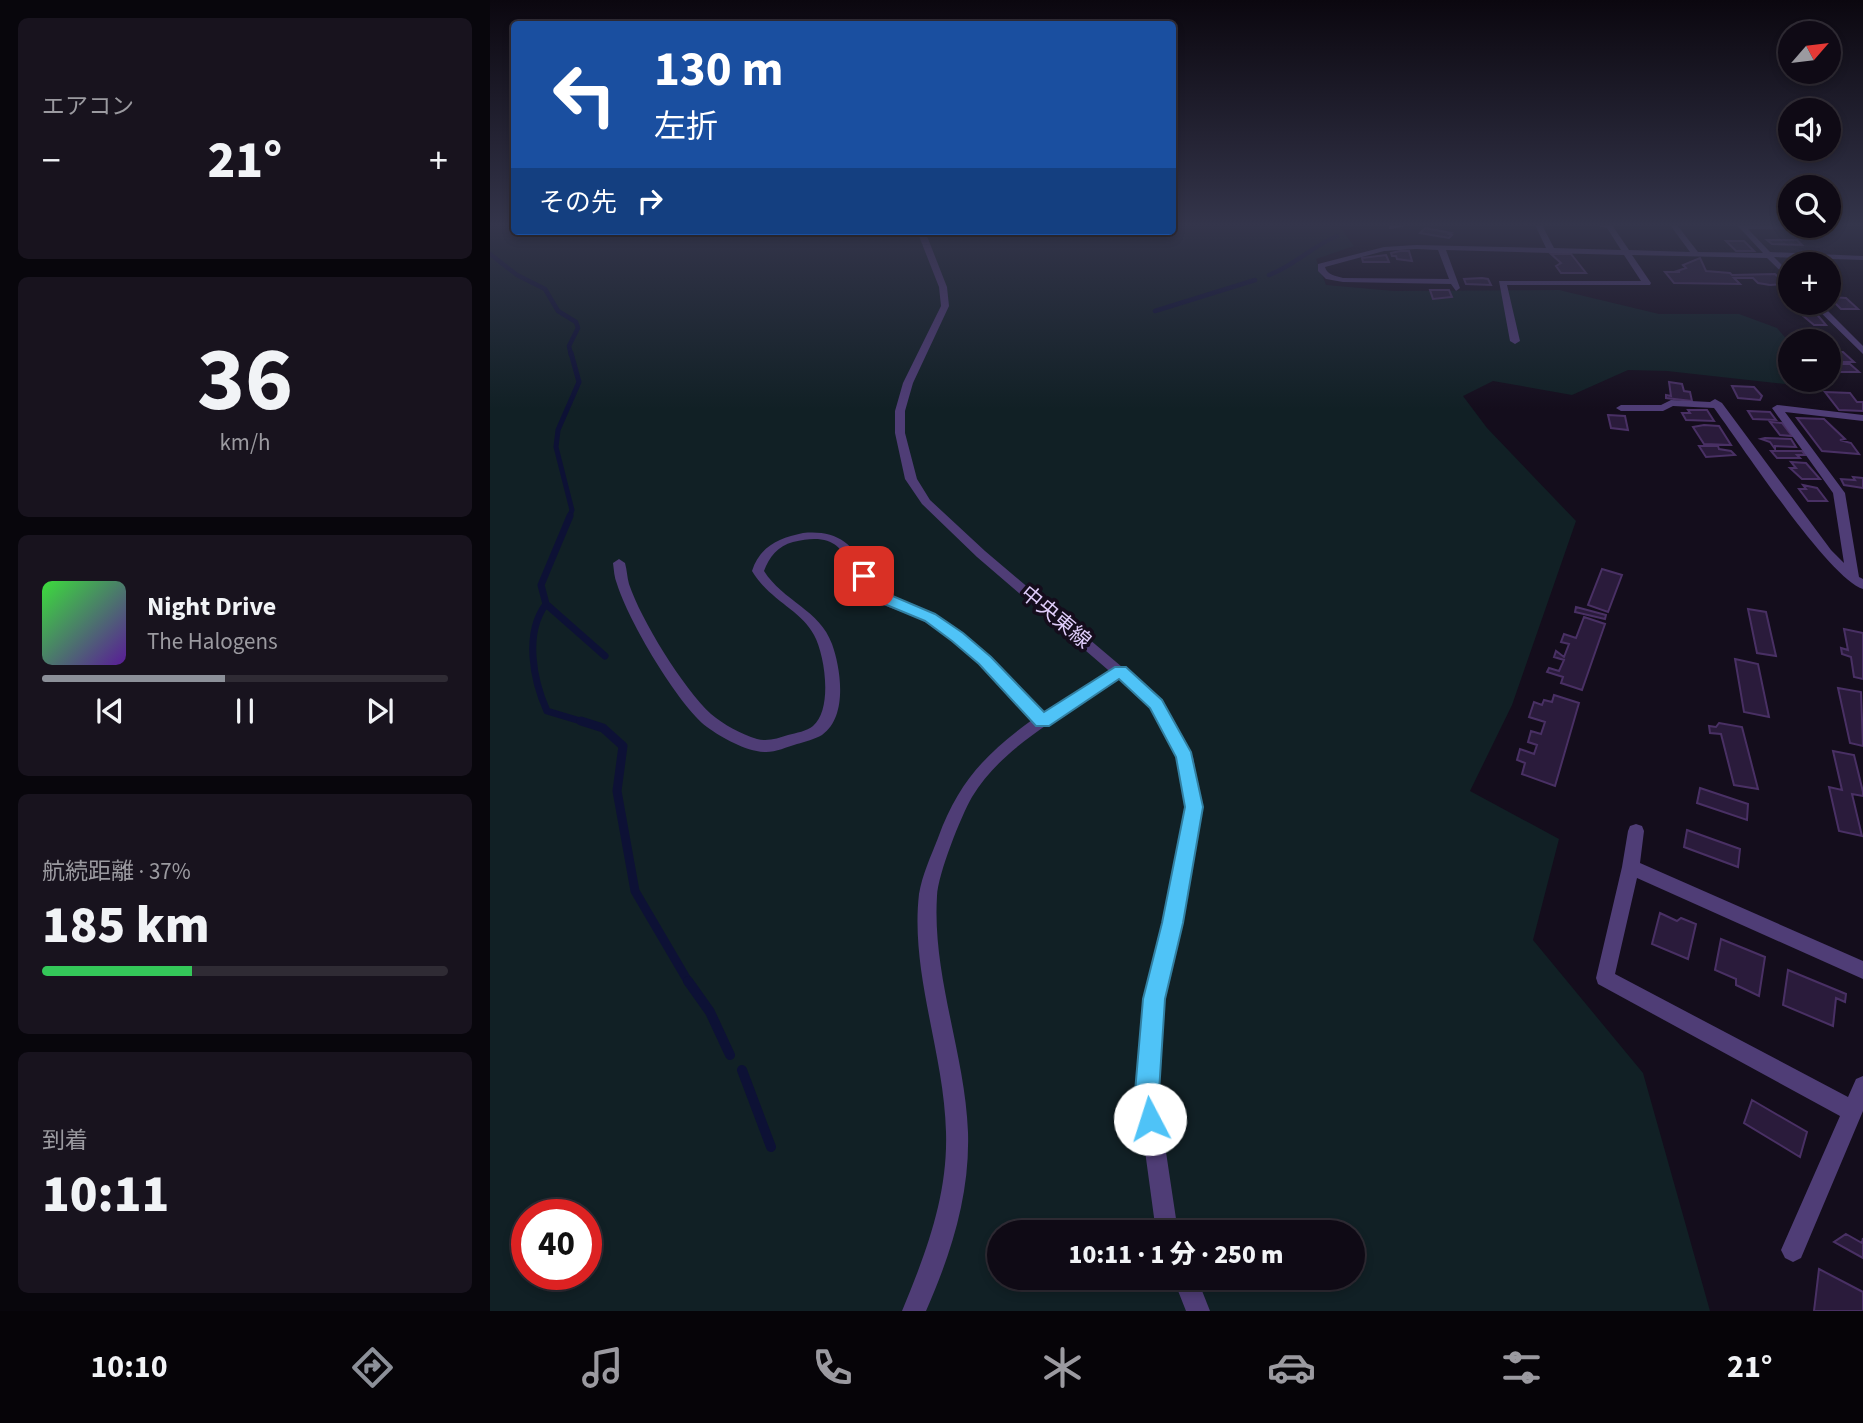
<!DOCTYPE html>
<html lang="ja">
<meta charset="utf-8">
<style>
body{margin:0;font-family:"Source Sans 3","Noto Sans JP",sans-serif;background:#18131e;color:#f1f3f6;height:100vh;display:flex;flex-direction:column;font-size:26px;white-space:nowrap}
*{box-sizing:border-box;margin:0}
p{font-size:23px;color:#9b9aa0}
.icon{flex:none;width:38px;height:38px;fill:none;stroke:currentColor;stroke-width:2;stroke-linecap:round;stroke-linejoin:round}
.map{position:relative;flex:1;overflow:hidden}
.details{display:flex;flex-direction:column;gap:18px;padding:18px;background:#08060c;width:490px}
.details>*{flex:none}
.guide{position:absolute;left:21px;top:21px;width:665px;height:214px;border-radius:7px;box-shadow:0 4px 10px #0003,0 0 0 2px #2f2b34;background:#1a4fa0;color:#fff;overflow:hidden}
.needle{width:46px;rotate:62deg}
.controls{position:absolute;left:1288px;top:21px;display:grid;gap:14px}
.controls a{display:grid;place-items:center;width:63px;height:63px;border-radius:50%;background:#0f0a15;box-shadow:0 4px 10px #0003,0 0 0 2px #2f2b34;font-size:35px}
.speed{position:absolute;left:21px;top:1199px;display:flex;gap:14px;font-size:35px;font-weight:700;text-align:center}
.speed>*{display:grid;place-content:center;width:91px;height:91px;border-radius:50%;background:#0f0a15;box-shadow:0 4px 10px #0003,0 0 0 2px #2f2b34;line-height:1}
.speed .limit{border:10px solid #d22;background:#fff;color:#111}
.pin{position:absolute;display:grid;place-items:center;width:60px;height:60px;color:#fff;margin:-30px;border-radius:14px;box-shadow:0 4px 10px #0006}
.me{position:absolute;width:77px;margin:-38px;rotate:355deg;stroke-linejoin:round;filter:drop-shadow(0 0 5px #0008)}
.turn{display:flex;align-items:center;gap:24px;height:147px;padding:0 28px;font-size:32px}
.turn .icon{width:91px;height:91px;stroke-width:2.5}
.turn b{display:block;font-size:49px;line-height:60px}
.then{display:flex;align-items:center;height:66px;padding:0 28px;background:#0003;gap:14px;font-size:26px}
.big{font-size:52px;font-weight:800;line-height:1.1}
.details .widget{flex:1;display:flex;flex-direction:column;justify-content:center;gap:10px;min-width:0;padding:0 24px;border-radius:10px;background:#18131e}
.details .dial{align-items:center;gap:0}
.dial b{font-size:91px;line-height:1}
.song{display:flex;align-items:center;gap:21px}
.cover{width:84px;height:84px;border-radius:10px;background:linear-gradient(135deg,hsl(120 70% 55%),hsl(270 70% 35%))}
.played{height:7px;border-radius:4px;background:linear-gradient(90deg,#8c9099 45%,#2f2b34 45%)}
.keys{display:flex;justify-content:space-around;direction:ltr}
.heat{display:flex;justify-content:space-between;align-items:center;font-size:38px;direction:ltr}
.charge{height:10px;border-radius:5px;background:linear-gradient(90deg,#34c759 37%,#2f2b34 0)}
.trip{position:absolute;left:497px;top:1220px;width:378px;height:70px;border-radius:35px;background:#0f0a15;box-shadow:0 4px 10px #0003,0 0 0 2px #2f2b34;font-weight:800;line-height:70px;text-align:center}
.dock{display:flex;height:112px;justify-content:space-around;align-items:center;background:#060408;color:#9b9aa0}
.dock .icon{width:49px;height:49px}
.dock .active{color:#8c9099}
.dock b{font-size:32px;color:#f1f3f6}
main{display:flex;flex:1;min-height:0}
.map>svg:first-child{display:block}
.green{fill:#112025;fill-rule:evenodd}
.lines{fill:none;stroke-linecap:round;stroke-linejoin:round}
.stream-far4{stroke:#0d1135;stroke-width:4.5}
.stream-far3{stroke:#0d1135;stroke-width:5}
.stream-far2{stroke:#0d1135;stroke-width:7}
.stream-far1{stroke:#0d1135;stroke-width:9}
.stream{stroke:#0d1135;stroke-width:10}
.building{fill:#2a1b3b;stroke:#493064;stroke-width:2}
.minor{fill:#4f3d76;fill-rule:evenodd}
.tertiary{fill:#4f3d76;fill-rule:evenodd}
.route{fill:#4fc3f7;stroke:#337fa1;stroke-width:2}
.labels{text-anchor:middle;stroke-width:7;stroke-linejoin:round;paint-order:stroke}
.street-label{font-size:21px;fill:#dfcdfa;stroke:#140d1c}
</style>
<main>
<section class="details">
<div class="widget"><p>エアコン</p>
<div class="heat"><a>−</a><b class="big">21°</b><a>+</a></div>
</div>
<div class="widget dial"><b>36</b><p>km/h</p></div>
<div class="widget">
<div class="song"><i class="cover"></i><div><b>Night Drive</b><p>The Halogens</p></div></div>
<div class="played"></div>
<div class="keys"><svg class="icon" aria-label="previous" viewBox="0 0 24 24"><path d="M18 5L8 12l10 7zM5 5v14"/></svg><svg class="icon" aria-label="pause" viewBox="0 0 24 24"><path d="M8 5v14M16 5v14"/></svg><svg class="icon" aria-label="next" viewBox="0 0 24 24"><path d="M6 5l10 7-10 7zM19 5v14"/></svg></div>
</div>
<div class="widget"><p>航続距離 · 37%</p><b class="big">185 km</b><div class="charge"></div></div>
<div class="widget"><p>到着</p><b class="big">10:11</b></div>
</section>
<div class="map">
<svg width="1373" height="1311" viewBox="0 0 1373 1311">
<rect width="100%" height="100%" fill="#140d1c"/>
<path class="green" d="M0,225H24V231H682L683,225H848L864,246L826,259L836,285L904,291L1069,290L1169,314H1249L1287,328L1300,343V380H1319L1295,384L1177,371L1138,370L1082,395L1003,381L973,396L997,428L1086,521L1022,705L980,791L1069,839L1043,940L1153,1073L1220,1311H0ZM37,1214H96V1274H37ZM509,1232H863V1278H509Z"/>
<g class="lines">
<path class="stream-far4" d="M0,254L27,275L55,289L68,311L86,322L88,328L79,346L81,355
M779,275C804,266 822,246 847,236
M665,311L765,280"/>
<path class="stream-far3" d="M79,518L82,510L66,447L68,430L89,382L81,353"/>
<path class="stream-far2" d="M80,516L51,585L56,604C34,633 43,680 57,711L97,723
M56,604L115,656"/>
<path class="stream-far1" d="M91,721L113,728L133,746L127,791L145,891L199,983"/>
<path class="stream" d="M198,981L220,1012L240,1055
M252,1070L281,1147"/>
</g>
<path class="building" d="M935,228L961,233L959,234L962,235L959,238L930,233Z
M1277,240H1307L1312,245L1282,244Z
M1236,241H1254L1264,251H1246Z
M910,251H919L922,261L907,259L906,256H902L901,253Z
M1061,254H1081L1096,273H1071L1066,266L1071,263Z
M896,255L899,262H873L872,258Z
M1210,258L1216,271L1240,273L1242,275L1285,274L1295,284L1280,285L1268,283L1263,278H1244L1250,284L1184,283L1175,272H1190L1187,271L1196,268L1193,265Z
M992,278L998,279L1001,285L976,284L974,279Z
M940,290H959L962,297L943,299Z
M1339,297L1356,298L1368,309H1351Z
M1305,309L1324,311L1336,325H1324Z
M1339,352H1353L1364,362H1346Z
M1342,364H1360L1369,372H1350Z
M1179,382L1192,384L1194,391L1200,392L1202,401L1176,398V395L1181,396Z
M1242,386L1264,387L1272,396L1270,400L1248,398Z
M1335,392L1360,393L1367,402H1373V411L1349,410Z
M1198,410H1217L1224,421L1196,420L1192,413H1200Z
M1258,411L1280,412L1286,420L1263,419Z
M1118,415L1135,416L1138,430L1121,428Z
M1307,418L1334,419L1355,439L1350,440L1361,443L1369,454L1332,451Z
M1280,422L1292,423L1302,436L1290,435Z
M1214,425L1229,426L1241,445L1214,444L1203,427Z
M1275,438L1301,439L1306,447L1285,446V449L1280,442L1271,439Z
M1209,446H1228L1229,449L1241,451L1245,455L1216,457Z
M1281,451H1312L1315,455H1307L1310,458H1287Z
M1301,462L1316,463L1330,479H1312L1300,468H1306Z
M1363,477L1373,478V488L1354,485L1351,479L1365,480Z
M1313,485L1327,488L1337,501H1318L1309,489H1316Z
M1112,569L1132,575L1118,612L1098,605Z
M1086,607L1116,615L1115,619L1085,612Z
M1258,609L1276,612L1286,656L1267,653Z
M1094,617L1115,624L1092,690L1071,683L1073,677L1057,672L1059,668L1069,671L1074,660L1064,657L1066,651L1074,657L1079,644L1071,642L1074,634L1086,638Z
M1354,629L1373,633V679L1364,677L1361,657L1352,654L1351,648L1358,650Z
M1245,659L1268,664L1279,717L1254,712Z
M1348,688L1371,692L1373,746L1360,743Z
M1064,695L1089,703L1065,786L1032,774L1035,763L1027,760L1030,749L1044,754L1047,745L1038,742L1041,731L1051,734L1055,722L1039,717L1044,702L1052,705L1054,700L1062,702Z
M1229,723L1252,727L1268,789L1244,785L1231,734L1220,733L1219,726L1226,727Z
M1343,751L1364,755L1373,792V796L1362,794L1372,836L1349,831L1339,787L1352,790Z
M1210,788L1258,804L1257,820L1207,803Z
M1197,830L1250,849L1248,867L1194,847Z
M1170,913L1187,921L1191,918L1206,924L1198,959L1162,944Z
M1231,939L1275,957L1269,996L1246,985V979L1225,970Z
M1298,970L1356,994L1355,1002L1346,998L1343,1026L1293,1005Z
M1262,1100L1317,1132L1310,1157L1254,1123Z
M1356,1234L1372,1243L1373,1238V1258L1344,1242Z
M1329,1269L1373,1292V1311H1324Z"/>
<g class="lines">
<path class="minor" d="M899,225H919L902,229H899Z
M1045,225H1052L1064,248L1131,250L1117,228L1104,225H1122L1139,250L1200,252L1180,225H1187L1208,252L1273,253L1247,225L1315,226H1318V230L1258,229L1280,252L1373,256V260L1284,257L1300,273V280L1277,258L1142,255L1161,283L1160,285H1017L1030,341L1025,344L1020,341L1009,281H1151L1134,255L956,250L970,288L966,291L961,284L853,282L836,279L828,271V264L894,247L926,245L1056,248ZM926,249L948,250L959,279L853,278C846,276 837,275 835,267L894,251Z
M1321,303H1330L1373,346V354Z
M1225,399L1232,403L1341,550L1354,563L1343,493L1282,408L1287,405L1373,415V421L1295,412L1355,493L1369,577L1373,579V589C1339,579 1250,443 1224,408L1183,406L1173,411H1131L1126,408L1131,405H1171L1181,400L1220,402Z
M313,533C345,530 362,542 377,570C381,578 385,586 392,592C407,605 429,606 446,616C487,642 520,678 553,713L625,668L630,666L637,671C628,684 607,692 594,701C554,726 507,755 482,797C471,816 448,874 447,896C442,976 475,1053 478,1132C480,1195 461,1254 436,1311H412C436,1253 458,1196 456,1132C454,1052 420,973 429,894C432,875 441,856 448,838C468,783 495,754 542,720C509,685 477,648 435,622C420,612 401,610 386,601C352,578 367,526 303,542C288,546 279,557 274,571C293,601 330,610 342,644C351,669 358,717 332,735C325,739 315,742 307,744C297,747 286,752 276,752C257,752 232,738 217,727C188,705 138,620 127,584C124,577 124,570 123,563L129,559L135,563C137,570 137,577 139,584C151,620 193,688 221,714C234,725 251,734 267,739C278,742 288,738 298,735C306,733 317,731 323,726C343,709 335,655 324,635C311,610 279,600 262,571C270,546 289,538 313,533Z
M1146,824L1152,826L1154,831L1150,863L1373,961V979L1147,878L1125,974L1358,1097L1366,1079L1373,1076V1111L1311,1258L1303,1262L1295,1258L1291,1250L1350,1116L1108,984L1106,978L1132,867L1138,831L1140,826Z"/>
<path class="tertiary" d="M427,231H435L457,287L459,306L423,383L415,411V433L427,479L440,500L495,551L671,700L703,757L712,807L691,923L674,999L667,1092L688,1232H666L647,1092L654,999L673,923L696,807L687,757L661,707L487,557L432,504L415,479L405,433V411L413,383L451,306L449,287Z
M683,1278H707L720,1311H696Z"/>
</g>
<linearGradient id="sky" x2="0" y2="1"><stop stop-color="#0b070f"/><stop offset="0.55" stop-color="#34354b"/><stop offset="1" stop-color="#34354b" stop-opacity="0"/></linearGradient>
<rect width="1373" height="409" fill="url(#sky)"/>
<path class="route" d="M374,571L379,573L393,592L445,614L473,633L501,657L554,712L625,667H636L672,700L701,752L713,807L693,923L675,999L669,1092L672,1119L669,1127L660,1131L652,1127L645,1092L653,999L672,923L695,807L686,757L660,708L629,679L559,726H546L489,664L462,641L435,621L382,599L367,576Z"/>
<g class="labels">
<g class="street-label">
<text transform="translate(566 617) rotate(40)" y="7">中央東線</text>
</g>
</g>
</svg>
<div class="controls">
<a><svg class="needle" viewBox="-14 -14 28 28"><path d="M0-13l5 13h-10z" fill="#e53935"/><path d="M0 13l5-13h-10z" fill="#9b9aa0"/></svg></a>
<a><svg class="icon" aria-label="sound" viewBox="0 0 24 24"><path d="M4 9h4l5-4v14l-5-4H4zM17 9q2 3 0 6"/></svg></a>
<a><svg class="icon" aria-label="search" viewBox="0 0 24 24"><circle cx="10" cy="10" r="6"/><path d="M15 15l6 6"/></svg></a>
<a>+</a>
<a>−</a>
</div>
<div class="speed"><div class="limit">40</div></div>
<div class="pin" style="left:374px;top:576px;background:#d93025"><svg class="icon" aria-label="arrive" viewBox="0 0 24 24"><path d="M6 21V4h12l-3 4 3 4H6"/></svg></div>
<svg class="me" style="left:660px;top:1119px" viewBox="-20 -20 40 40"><circle r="19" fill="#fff"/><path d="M0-13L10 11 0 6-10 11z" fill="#4fc3f7"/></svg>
<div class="trip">10:11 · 1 分 · 250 m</div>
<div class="guide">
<div class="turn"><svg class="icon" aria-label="left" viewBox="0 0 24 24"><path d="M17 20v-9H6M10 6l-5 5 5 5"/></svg><div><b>130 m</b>左折</div></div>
<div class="then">その先<svg class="icon" aria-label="right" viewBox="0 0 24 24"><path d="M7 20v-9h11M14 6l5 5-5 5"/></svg></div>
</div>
</div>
</main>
<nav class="dock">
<b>10:10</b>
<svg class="icon active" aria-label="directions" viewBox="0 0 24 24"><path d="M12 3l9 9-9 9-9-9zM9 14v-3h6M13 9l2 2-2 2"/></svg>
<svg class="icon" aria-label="music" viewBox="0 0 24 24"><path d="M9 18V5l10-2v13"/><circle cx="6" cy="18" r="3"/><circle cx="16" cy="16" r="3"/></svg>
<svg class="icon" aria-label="phone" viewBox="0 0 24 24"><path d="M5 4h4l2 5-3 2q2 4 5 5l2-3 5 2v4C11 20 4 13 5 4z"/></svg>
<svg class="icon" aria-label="climate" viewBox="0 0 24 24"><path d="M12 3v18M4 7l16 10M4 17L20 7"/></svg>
<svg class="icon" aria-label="car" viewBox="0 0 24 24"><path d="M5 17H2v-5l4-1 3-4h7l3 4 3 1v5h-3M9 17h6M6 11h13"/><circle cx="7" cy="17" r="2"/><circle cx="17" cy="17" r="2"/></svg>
<svg class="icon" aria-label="filters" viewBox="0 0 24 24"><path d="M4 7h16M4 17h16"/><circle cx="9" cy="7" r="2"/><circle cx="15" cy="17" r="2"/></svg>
<b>21°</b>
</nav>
